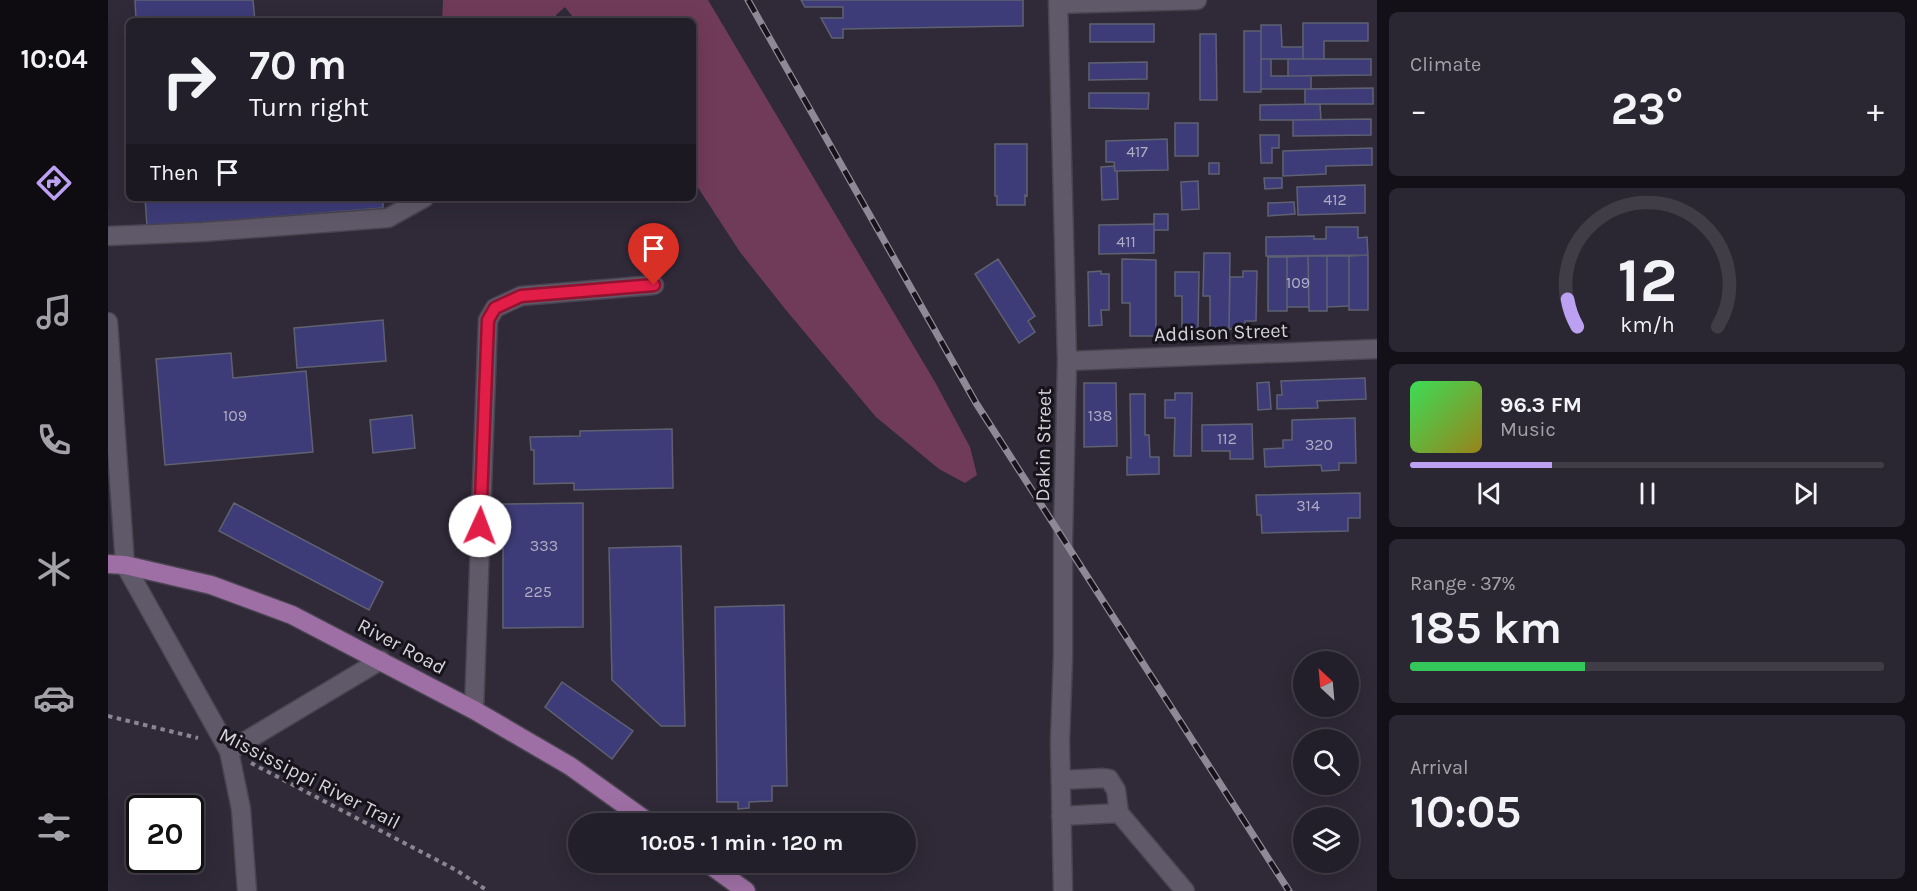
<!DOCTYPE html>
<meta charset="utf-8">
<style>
body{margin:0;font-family:Karla,sans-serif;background:#2b2732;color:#f1f3f6;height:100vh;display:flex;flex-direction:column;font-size:22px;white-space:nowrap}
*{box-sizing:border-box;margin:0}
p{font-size:20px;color:#a3a2a8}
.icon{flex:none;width:33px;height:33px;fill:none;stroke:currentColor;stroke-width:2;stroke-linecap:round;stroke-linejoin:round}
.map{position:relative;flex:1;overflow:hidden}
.drawer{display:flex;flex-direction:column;gap:12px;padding:12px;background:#131117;width:540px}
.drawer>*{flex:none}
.guide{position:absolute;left:18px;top:18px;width:570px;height:183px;border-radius:9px;box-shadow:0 6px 24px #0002,0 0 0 2px #403d47;background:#231f2a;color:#f1f3f6;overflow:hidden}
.needle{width:39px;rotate:334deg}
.buttons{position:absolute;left:1185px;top:651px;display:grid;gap:12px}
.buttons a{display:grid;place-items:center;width:66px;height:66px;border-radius:50%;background:#231f2a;box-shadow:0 6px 24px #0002,0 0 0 2px #403d47;font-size:30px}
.speed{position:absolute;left:18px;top:795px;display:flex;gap:12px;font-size:30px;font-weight:700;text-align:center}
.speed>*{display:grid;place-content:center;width:78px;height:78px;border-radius:50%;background:#231f2a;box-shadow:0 6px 24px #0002,0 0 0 2px #403d47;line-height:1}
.speed .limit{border:3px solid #111;border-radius:9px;background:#fff;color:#111}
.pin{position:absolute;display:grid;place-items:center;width:51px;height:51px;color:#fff;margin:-62px -26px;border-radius:50% 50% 50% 0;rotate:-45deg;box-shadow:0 0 6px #0007}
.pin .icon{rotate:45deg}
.me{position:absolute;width:66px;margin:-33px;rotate:2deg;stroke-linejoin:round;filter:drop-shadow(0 0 4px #0008)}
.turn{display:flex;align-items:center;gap:21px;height:126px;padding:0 24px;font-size:27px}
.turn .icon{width:78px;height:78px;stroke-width:2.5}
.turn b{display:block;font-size:42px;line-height:51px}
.then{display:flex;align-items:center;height:57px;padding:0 24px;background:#0003;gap:12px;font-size:22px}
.big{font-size:45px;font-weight:700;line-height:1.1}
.drawer .card{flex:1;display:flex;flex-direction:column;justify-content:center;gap:9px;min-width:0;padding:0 21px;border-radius:9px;background:#2b2732}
.drawer .dial{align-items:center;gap:0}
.dial svg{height:156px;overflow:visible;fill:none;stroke:#403d47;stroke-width:7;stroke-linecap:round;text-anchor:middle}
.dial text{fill:#f1f3f6;stroke:none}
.song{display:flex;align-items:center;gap:18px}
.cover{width:72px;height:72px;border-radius:9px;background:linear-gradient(135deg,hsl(130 70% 55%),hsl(50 70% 35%))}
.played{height:6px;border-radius:3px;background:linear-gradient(90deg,#bca0f2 30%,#403d47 30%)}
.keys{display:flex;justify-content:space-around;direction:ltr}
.heat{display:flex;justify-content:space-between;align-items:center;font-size:33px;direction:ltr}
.charge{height:9px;border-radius:4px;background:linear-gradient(90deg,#34c759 37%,#403d47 0)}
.trip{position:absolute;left:460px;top:813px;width:348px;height:60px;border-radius:30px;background:#231f2a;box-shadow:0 6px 24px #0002,0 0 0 2px #403d47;font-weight:700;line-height:60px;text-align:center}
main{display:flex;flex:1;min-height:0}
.menu{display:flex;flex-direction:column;width:108px;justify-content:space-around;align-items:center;background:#0e0c11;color:#a3a2a8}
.menu .icon{width:42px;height:42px}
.menu .current{color:#bca0f2}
.menu b{font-size:27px;color:#f1f3f6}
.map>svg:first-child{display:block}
.green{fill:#703b59}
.building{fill:#3e3c78;stroke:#5f6171;stroke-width:1.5}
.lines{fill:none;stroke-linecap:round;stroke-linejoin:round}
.minor-casing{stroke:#494450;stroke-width:21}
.major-casing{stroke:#494450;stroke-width:21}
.path{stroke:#898591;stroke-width:4;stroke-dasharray:4.5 4.5;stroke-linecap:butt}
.minor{stroke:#605969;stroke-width:18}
.major{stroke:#9e6fa4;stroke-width:18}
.rail-casing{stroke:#8e8996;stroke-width:7}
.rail{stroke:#16131a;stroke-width:4.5;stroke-dasharray:14;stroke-linecap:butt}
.route-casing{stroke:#92132f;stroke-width:15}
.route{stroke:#e11d48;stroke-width:10}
.labels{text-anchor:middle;stroke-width:6;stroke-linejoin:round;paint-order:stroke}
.number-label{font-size:16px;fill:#b0acc3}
.street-label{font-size:20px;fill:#d6d2dc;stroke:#16131a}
</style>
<main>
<nav class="menu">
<b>10:04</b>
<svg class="icon current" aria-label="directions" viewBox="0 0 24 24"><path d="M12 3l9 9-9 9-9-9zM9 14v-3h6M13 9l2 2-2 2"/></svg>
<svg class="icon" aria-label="music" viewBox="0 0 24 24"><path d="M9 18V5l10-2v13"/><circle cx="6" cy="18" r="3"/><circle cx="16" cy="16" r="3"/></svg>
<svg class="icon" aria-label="phone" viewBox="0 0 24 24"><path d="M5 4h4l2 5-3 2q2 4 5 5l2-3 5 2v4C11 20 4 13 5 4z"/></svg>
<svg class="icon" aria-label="climate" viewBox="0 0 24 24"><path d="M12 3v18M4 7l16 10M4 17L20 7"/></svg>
<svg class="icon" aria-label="car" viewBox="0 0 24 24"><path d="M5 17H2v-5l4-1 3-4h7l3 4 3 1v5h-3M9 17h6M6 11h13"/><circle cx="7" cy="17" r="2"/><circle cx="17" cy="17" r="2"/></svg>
<svg class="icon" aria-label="filters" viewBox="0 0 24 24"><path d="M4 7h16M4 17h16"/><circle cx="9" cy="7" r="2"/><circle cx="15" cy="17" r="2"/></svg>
</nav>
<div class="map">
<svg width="1269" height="891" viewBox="0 0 1269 891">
<rect width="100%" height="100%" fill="#2f2938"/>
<path class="green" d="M335,0H600L827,382L862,447L869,475L857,483L831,469L768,417L677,309L632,252L585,180V21H468L457,7L448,15L449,21H334Z"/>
<path class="building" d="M27,0H145L147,21H28Z
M693,0H915V26L735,29V38H724L713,18H735V7H697Z
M1195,23H1260V41H1216V59H1195Z
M982,24H1046V42H982Z
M1153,25H1173L1174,47H1195V59H1153Z
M1136,31H1153V92H1136Z
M1092,34H1108L1109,100H1092Z
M1153,59H1163V76H1203V89H1153Z
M1180,59H1263V75L1180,76Z
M1039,62V79L981,80V63Z
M1265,88V104H1197V89Z
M981,93H1041L1040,109L981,108Z
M1212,104L1213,120H1152V105Z
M1263,119V135L1185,136V120Z
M1067,123H1090V156H1067Z
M1152,135H1171V148H1164V163H1153Z
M1059,139L1060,170L1007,171L1006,162H998V141Z
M887,144H919V196L917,195V205H889V196H887Z
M1264,148V165L1218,166V174L1175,176V151Z
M1101,163H1111V174H1101Z
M1006,166L1007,171H1009L1010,199L994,200L993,167Z
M1156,178H1174V188L1157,189Z
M1090,181L1091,209L1074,210L1073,182Z
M1257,185V213L1190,215L1189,187Z
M37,198H275V208L39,227Z
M1186,202L1187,214L1160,216V203Z
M1046,214H1060V230H1046Z
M1046,224V253L991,254V225Z
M1218,227H1250V238L1259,237L1260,255L1158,256V237L1206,236V239H1218Z
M1096,253H1122L1121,332H1102V296H1095Z
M1260,255V310H1241V256Z
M1200,256L1201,307H1179V257Z
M1200,256H1219V311H1201Z
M1219,256H1241V306L1219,307Z
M1160,257H1179V311H1160Z
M890,259L927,316L920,321L927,332L911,343L867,274Z
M1014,259L1048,260V336H1022V303H1014Z
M993,271V274H1001V310H993L994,325L981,326L980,272Z
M1135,271H1149L1148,321H1137V329H1121L1122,277H1135Z
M1067,272H1091L1090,328H1074V296H1067Z
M275,320L278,361L189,368L186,328Z
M123,353L125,378L198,371L205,452L57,465L48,359Z
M1257,378L1258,399L1209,401L1210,408L1169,409V395H1174L1173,381Z
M1161,382L1163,409L1150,410L1149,383Z
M976,383H1008L1009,446L976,447Z
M1067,393H1084L1083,456H1066L1067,418H1057V400H1067Z
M1022,394H1037V435H1041L1042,457H1051V474L1019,475V457L1023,458Z
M304,415L307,448L265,453L262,420Z
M1247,418L1248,463H1231V470L1214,471L1213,465L1157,467L1156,449L1175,448V440H1184V420Z
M1144,424L1145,459H1122V451H1094V425Z
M564,429L565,488L466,490V483L426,484V450H423L422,437L472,436V431Z
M1252,493V518H1240V531L1154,533L1153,515H1149L1148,495Z
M126,503L275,582L261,610L111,531Z
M475,503V627L395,628V504Z
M573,546L577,726H553L504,680L501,548Z
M676,605L679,786H664V801L641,802V808L630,809V802H609L607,607Z
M454,682L525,731L504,759L437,707Z"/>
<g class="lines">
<g class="minor-casing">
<path id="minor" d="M950,0L959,361L955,538V657L952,742L955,891
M950,4L1089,0
M0,236L95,232L280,218L316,198
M0,322L17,565L121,751L133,809L139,891
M959,361L1269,349
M366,710L380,320L387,308L413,296L546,285
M121,751L273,660
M953,780L994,778L1001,779L1008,790L1011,813L1077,891
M953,816L1011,813"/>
</g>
<g class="major-casing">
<path id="major" d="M0,564L17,565L103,585L184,615L366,710L462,766L543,824
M598,862L638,891"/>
</g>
<path class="path" d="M0,716L90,738
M143,763L348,870L380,891"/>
<use href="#minor" class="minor"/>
<use href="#major" class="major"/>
<g class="rail-casing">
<path id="rail" d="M640,0L868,403L1181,891"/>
</g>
<use href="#rail" class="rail"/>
</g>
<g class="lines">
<g class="route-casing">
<path id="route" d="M372,526L380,320L387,308L413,296L546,285"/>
</g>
<use href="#route" class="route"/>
</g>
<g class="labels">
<g class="number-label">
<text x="1029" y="157">417</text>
<text x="1227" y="205">412</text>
<text x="1018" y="247">411</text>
<text x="1190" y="288">109</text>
<text x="127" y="421">109</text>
<text x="992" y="421">138</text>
<text x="1119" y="444">112</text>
<text x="1211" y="450">320</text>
<text x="1200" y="511">314</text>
<text x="436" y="551">333</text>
<text x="430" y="597">225</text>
</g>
<g class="street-label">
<text transform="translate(1113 332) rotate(-2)" y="7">Addison Street</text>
<text transform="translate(935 445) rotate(-89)" y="7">Dakin Street</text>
<text transform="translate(294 646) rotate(28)" y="7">River Road</text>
<text transform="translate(202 778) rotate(27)" y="7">Mississippi River Trail</text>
</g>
</g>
</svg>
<div class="buttons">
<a><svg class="needle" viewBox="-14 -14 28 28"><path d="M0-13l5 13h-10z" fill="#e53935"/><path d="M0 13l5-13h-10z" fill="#a3a2a8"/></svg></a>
<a><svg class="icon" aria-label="search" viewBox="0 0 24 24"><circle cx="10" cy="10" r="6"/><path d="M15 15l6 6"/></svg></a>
<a><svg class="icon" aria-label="layers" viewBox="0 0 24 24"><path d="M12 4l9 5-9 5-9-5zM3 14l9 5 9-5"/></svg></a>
</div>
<div class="speed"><div class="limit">20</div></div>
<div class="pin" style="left:546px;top:285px;background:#d93025"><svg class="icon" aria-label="arrive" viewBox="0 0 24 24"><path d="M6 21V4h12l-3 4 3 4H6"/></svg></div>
<svg class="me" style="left:372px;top:526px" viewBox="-20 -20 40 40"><circle r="19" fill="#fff"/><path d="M0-13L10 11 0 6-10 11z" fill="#e11d48"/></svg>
<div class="trip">10:05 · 1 min · 120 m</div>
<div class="guide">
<div class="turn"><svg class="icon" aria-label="right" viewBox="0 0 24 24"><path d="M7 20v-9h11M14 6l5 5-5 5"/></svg><div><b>70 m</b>Turn right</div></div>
<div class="then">Then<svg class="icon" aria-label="arrive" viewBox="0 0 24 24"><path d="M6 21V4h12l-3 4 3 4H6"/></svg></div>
</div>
</div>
<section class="drawer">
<div class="card"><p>Climate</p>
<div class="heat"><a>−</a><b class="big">23°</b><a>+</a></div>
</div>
<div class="card dial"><svg viewBox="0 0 100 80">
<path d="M14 69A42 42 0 1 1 86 69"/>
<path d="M14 69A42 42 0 0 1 9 55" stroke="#bca0f2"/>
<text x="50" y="56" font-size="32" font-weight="700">12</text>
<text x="50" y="72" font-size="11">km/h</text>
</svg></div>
<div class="card">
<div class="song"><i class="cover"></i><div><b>96.3 FM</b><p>Music</p></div></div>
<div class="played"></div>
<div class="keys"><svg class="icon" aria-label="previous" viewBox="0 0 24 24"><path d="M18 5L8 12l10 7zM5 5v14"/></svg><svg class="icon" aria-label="pause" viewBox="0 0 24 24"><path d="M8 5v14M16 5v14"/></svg><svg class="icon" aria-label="next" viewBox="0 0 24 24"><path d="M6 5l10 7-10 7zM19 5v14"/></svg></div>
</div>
<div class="card"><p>Range · 37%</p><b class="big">185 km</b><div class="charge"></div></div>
<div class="card"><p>Arrival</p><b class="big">10:05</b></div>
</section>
</main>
